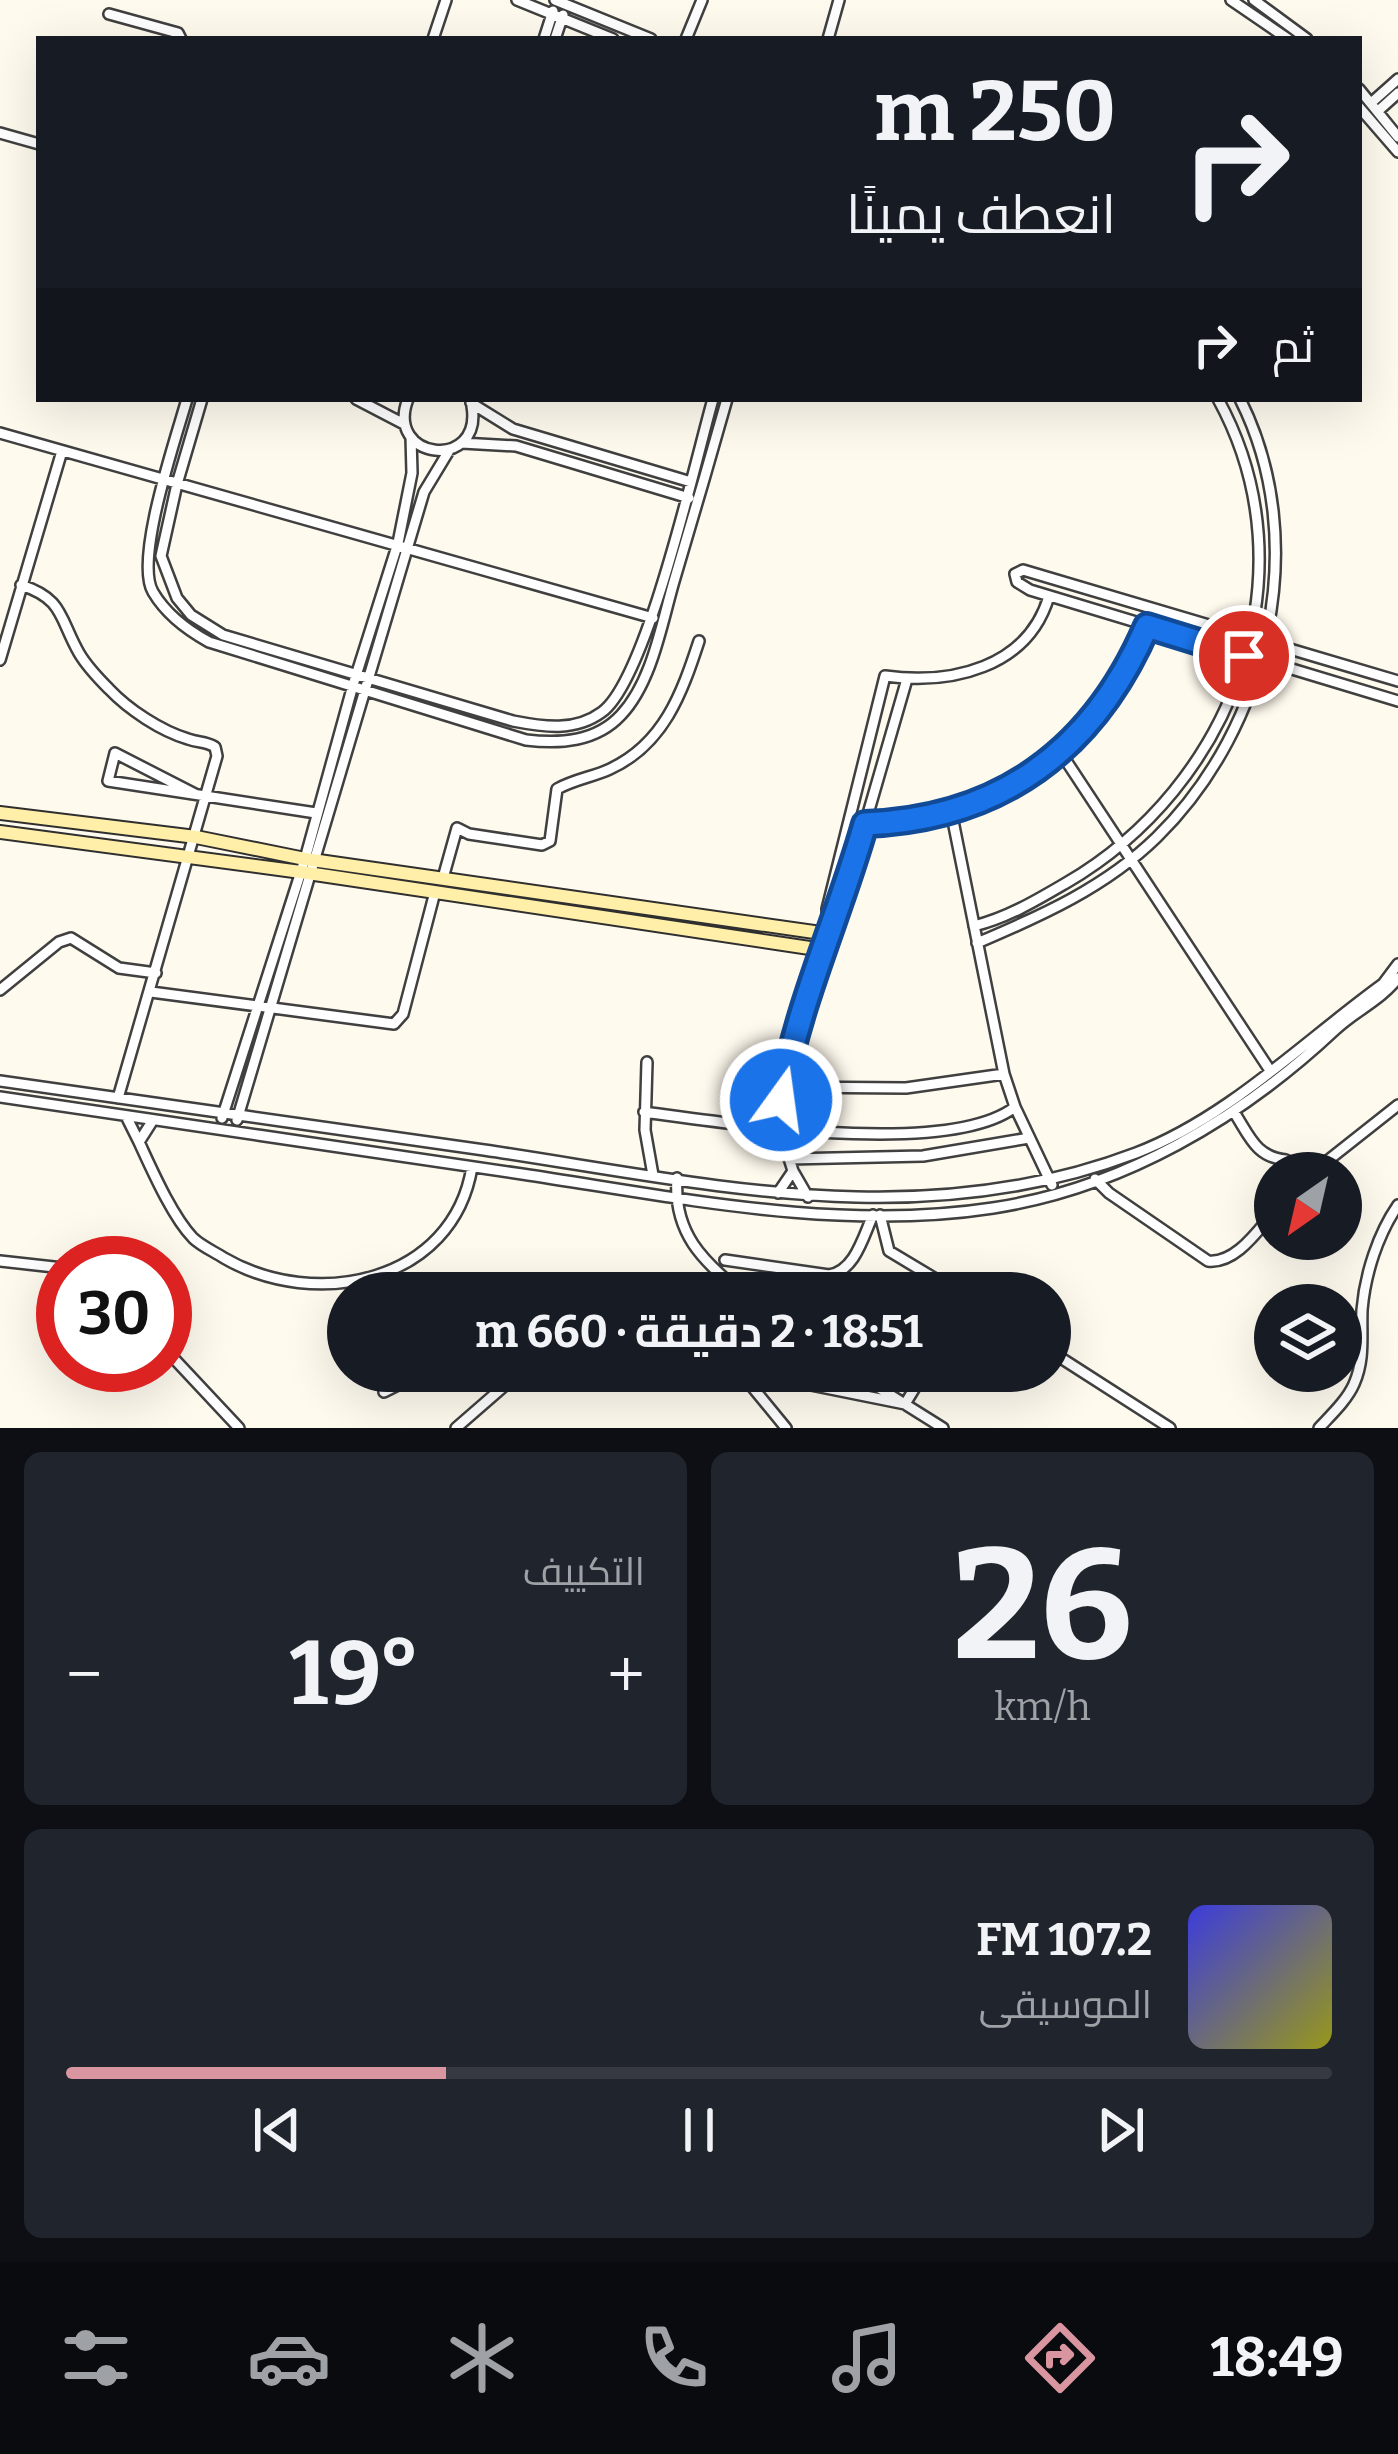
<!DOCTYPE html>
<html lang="ar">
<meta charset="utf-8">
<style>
body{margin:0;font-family:Bitter,Cairo,serif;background:#20242c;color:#f1f3f6;direction:rtl;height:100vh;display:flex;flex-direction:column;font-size:45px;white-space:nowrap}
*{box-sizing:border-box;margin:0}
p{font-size:39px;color:#9ea1a6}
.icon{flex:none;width:66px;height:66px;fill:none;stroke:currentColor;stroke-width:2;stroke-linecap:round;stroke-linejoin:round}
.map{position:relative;height:1428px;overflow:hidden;direction:ltr}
.drawer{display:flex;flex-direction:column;gap:24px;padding:24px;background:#0d0f14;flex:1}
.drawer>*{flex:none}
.banner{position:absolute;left:36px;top:36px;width:1326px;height:366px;border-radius:0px;box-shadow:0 12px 48px #0002;direction:rtl;background:#171b24;color:#f1f3f6;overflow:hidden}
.needle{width:78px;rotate:214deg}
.controls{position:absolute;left:1254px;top:1152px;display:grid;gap:24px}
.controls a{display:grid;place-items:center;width:108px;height:108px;border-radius:50%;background:#171b24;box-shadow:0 12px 48px #0002;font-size:60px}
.speed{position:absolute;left:36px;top:1236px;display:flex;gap:24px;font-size:60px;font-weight:700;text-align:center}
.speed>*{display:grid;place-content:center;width:156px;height:156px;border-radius:50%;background:#171b24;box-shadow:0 12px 48px #0002;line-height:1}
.speed .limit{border:18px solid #d22;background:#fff;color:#111}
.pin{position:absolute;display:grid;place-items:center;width:102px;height:102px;color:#fff;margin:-51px;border:6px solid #fff;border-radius:50%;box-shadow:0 3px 12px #0007}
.me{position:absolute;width:132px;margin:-66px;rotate:14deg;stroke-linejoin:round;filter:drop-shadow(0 0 9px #0008)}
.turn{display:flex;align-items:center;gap:42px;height:252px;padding:0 48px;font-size:54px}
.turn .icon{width:156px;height:156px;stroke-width:2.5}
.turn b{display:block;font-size:84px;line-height:102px}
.then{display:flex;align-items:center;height:114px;padding:0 48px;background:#0003;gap:24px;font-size:45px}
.big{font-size:90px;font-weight:700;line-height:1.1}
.drawer .card{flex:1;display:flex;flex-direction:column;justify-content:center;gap:18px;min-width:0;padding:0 42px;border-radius:18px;background:#20242c}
.drawer .dial{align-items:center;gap:0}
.dial b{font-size:156px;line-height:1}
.song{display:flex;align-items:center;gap:36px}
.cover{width:144px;height:144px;border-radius:18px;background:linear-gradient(135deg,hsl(240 70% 55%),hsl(60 70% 35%))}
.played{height:12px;border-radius:6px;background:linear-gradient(90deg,#da96a0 30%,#363941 30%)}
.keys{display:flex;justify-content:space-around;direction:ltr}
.heat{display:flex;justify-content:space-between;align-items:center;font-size:66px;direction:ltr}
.drawer .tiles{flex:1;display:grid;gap:24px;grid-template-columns:1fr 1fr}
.card:last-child{grid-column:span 2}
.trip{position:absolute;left:327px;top:1272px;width:744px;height:120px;border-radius:60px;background:#171b24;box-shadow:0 12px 48px #0002;font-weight:700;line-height:120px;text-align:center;direction:rtl}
.dock{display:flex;height:192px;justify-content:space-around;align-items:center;background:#090b0e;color:#9ea1a6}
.dock .icon{width:84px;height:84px}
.dock .on{color:#da96a0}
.dock b{font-size:54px;color:#f1f3f6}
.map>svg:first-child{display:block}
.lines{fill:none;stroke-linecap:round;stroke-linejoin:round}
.street-casing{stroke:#404040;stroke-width:14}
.secondary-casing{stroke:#2f2f2f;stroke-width:16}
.street{stroke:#fff;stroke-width:9}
.secondary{stroke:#ffefa9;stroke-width:12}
.route-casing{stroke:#114b97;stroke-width:30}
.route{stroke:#1a73e8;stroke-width:21}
</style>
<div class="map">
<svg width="1398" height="1428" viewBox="0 0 1398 1428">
<rect width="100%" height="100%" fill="#fffaee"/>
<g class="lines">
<g class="street-casing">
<path id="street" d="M517,0L613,39
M555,0L651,39
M1231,0L1288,39
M1254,0L1307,39
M109,14L178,33L181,39
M433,39L446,0
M544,39L553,11
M555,39L563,15
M686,39L702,0
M828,39L839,0
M1359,89L1398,137
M1371,103L1398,79
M1359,107L1398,152
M1378,111L1398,93
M0,133L39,144
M187,399C176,438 134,560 153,592C166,614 187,630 209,642L526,740C560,744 596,742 621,715C653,681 662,621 675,578C693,518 710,459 727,399
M202,399L177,484L161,556L177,598L191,615L223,635L513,721C544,727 575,732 602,712C647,679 695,462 713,399
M356,399L404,424
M408,399C384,460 483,472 472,406
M471,403L513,429L691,482
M0,433L653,618
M462,443L516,446L689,498
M21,585C64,599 59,618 79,653C86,665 99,679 109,689C129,710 161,731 188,739C199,743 205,741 215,747L217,756L118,1098
M0,660L62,451
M907,679L841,907L828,934L827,909L885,676C951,685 1028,668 1049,596
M1398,681L1023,570L1015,574L1017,582L1030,590L1398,701
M1061,753L1269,1069
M195,794L115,753L108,781L316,813
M951,811L1004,1074L1015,1107L1052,1185
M861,824C991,826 1118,738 1151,610
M443,878L457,828L469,834L542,845L550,841L557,789C575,779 593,777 610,769C664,744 682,693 699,641
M974,926C1007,918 1037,900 1066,883C1233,786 1314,574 1218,399
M977,943C1041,916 1106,887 1157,837C1269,727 1312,542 1240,399
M0,990L59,942L71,938L119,968L156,973
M151,992L394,1024L403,1014L435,892
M647,1062L645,1130L653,1175
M0,1081C161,1104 323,1127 484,1150C707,1183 918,1236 1136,1153C1228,1118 1304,1041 1383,984L1398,964
M783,1087L906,1088L1004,1074
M0,1097C174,1123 348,1148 522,1174C676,1197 838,1232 993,1208C1123,1188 1240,1119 1335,1030C1355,1011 1381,1000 1398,978
M644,1112C728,1123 948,1158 1015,1107
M1234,1112C1250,1137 1256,1157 1286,1160L1295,1173
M126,1116L139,1142L153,1120
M222,1118L305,859L353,685L398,543L412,473L411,437
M237,1120L424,492L450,449
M139,1142C152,1170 172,1216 193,1238C201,1246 215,1252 224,1258C315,1311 453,1283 472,1167
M789,1159L923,1156L1029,1138
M793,1171L780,1130L781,1100L825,945
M1312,1173L1398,1105
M677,1178C673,1232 702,1261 742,1293
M1095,1179L1109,1193L1208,1261C1236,1264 1258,1230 1275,1211
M778,1193L793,1171L808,1197
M880,1215L889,1251L959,1293
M725,1260L829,1275C855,1271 863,1237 873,1215
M0,1261L63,1268
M165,1349L239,1428
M1050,1351L1170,1428
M742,1371L905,1404L925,1371
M852,1371L943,1428
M740,1372L786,1428
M384,1392L426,1371
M456,1428L510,1381L529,1371
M1319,1428C1331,1415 1347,1400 1354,1384C1365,1359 1361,1337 1362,1310C1365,1274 1378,1234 1398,1205"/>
</g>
<g class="secondary-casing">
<path id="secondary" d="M0,813L196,837L305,859L828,934
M0,832L301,872L823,950"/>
</g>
<use href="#street" class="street"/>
<use href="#secondary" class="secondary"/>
</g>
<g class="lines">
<g class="route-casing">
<path id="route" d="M781,1100C797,1005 839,916 865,824C1001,819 1094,749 1147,626L1244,656"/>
</g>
<use href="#route" class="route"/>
</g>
</svg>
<div class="controls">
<a><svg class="needle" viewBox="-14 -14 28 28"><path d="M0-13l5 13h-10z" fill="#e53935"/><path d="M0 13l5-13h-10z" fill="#9ea1a6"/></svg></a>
<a><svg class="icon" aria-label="layers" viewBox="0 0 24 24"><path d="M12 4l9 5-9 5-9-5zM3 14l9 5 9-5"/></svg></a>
</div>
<div class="speed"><div class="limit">30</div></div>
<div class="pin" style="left:1244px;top:656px;background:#d93025"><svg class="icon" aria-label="arrive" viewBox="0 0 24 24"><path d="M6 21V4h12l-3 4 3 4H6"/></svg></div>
<svg class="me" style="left:781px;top:1100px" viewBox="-20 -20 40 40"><circle r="17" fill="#1a73e8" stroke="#fff" stroke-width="3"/><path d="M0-11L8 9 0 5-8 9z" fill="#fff"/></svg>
<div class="trip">18:51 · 2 دقيقة · 660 m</div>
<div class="banner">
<div class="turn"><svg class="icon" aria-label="right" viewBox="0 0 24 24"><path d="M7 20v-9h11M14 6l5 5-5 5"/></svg><div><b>250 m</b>انعطف يمينًا</div></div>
<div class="then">ثم<svg class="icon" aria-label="right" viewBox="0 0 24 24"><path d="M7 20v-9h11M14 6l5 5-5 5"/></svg></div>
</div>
</div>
<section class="drawer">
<div class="tiles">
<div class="card dial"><b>26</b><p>km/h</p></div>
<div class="card"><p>التكييف</p>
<div class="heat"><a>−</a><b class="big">19°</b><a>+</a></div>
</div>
<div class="card">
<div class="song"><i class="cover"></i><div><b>107.2 FM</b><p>الموسيقى</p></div></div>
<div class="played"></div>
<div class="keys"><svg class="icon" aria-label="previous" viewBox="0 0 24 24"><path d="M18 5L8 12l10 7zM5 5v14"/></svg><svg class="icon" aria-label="pause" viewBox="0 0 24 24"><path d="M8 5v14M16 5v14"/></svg><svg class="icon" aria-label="next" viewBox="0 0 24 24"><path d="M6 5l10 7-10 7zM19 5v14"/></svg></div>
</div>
</div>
</section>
<nav class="dock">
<b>18:49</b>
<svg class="icon on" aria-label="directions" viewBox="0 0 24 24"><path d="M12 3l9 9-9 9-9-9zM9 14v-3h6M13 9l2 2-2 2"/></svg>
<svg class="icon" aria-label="music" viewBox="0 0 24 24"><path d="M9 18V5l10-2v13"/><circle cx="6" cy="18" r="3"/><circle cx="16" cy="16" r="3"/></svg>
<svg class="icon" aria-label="phone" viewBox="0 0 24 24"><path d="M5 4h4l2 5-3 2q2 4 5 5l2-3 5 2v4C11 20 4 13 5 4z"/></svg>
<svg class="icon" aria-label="climate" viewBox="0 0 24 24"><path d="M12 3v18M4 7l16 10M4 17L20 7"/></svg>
<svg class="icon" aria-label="car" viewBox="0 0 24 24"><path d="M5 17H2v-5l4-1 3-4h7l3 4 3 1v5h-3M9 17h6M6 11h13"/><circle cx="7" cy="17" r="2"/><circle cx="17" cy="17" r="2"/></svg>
<svg class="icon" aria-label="filters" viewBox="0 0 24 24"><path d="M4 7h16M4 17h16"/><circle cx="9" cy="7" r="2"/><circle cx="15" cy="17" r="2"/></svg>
</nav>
